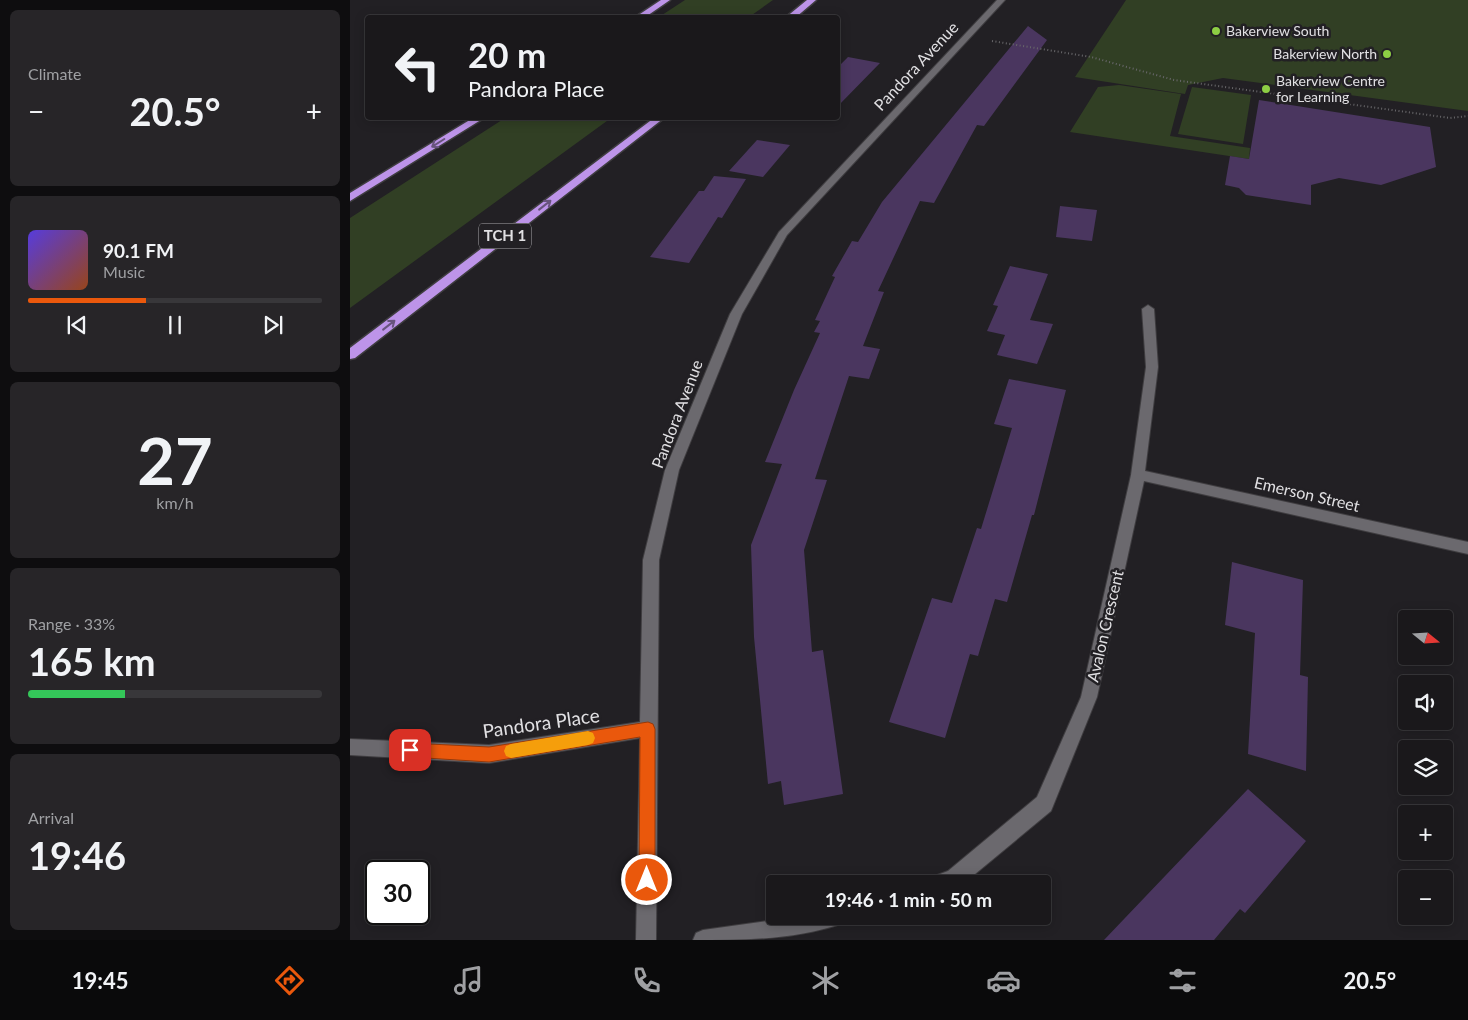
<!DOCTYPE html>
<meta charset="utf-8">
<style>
body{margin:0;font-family:Lato,sans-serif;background:#272528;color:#f1f3f6;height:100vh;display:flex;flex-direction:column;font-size:19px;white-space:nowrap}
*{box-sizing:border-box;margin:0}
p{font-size:16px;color:#9fa0a3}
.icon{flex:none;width:28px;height:28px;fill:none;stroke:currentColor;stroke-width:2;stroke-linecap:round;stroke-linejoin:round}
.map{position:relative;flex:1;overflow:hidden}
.details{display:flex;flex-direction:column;gap:10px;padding:10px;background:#0e0d0f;width:350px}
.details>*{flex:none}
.hud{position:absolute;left:15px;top:15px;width:475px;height:105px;border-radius:5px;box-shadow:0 2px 12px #0003,0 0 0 1px #38373a;background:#1a181b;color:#f1f3f6;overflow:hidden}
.needle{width:32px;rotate:108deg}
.controls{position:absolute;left:1048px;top:610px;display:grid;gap:10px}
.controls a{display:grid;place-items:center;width:55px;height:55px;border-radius:5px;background:#1a181b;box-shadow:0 2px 12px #0003,0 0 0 1px #38373a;font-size:25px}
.speed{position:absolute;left:15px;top:860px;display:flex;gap:10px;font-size:25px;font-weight:700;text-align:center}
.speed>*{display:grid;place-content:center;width:65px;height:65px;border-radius:50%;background:#1a181b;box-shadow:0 2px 12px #0003,0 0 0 1px #38373a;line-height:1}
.speed .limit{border:2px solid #111;border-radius:8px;background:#fff;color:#111}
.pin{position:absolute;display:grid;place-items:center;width:42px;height:42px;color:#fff;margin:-21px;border-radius:10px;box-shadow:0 2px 8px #0006}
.me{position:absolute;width:55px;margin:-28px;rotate:0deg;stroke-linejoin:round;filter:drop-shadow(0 0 4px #0008)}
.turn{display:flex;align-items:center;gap:18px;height:105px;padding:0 20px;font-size:22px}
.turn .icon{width:65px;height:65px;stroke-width:2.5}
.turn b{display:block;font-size:35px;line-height:42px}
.big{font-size:38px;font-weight:700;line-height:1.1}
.details .widget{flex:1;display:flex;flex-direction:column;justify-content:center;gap:8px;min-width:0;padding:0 18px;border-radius:8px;background:#272528}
.details .dial{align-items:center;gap:0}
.dial b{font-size:65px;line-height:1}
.song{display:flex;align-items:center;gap:15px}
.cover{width:60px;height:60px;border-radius:8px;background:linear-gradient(135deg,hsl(250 70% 55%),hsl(20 70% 35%))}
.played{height:5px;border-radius:2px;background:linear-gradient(90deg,#ea580c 40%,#38373a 40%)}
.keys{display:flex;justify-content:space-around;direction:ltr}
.heat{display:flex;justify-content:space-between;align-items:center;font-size:28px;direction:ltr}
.charge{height:8px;border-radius:4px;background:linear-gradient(90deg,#34c759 33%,#38373a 0)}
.trip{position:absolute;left:416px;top:875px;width:285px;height:50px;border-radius:5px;background:#1a181b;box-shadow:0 2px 12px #0003,0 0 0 1px #38373a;font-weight:700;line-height:50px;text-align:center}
.dock{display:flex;height:80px;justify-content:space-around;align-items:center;background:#0a0a0b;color:#9fa0a3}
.dock .icon{width:35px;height:35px}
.dock .current{color:#ea580c}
.dock b{font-size:22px;color:#f1f3f6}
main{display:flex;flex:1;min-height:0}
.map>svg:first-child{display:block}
.green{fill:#313f24}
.building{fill:#4a365f}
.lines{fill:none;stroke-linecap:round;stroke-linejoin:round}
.minor-casing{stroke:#3f3d40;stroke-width:2}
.motorway-casing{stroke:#3f3d40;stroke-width:3}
.path{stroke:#68676a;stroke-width:2;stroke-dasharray:1 2.5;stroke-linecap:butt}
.minor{fill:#6b696e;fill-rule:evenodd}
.motorway{fill:#bd94e9;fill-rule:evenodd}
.oneway{stroke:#68547d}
.route{fill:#ea580c;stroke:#983908}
.slow{fill:#f59e0b}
.poi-dot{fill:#8dce44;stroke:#222024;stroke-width:2}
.labels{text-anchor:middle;stroke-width:5;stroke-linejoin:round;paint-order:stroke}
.far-poi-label{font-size:14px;fill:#e1e0e3;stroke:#222024;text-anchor:start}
.shield{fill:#222024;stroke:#a8a6aa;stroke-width:1}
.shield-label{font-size:15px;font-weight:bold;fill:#e1e0e3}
.street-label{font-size:16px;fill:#e1e0e3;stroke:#222024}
.near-street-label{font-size:19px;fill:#e1e0e3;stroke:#222024}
</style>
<main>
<section class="details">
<div class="widget"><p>Climate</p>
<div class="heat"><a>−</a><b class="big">20.5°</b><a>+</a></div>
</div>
<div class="widget">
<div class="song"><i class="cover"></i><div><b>90.1 FM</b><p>Music</p></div></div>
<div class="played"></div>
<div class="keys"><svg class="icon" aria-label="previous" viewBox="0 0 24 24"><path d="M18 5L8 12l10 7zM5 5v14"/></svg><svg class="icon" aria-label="pause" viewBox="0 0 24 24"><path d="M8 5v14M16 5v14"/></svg><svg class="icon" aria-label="next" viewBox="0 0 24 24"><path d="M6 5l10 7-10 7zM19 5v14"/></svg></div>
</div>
<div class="widget dial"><b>27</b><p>km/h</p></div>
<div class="widget"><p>Range · 33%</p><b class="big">165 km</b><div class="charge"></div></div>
<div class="widget"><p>Arrival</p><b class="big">19:46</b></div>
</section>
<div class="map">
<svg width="1118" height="940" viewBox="0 0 1118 940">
<rect width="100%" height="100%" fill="#222024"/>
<path class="green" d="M335,0H423L399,17H309Z
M776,0H1118V111L873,78L838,85L835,94L725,77Z
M769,85L831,94L820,136L900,148L899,159L720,132L748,87Z
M842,87L901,95L893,144L828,134Z
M155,118H261L0,308V218Z"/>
<path class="building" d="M678,26L697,40L634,126L627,125L584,203L570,201L528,291L534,292L513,346L530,349L519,379L499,376L465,479L477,480L454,550L462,652L473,650L493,794L434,805L431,781L418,784L404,637L401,545L432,464L415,462L444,390L470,333L464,332L470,321L465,320L485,277L482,276L502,241L508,242L532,202Z
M498,57L530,63L488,106V67Z
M909,100L1080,127L1086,167L1031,185L989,178L961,185V205L896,195L889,188L875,185L880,156L899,159Z
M407,140L440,145L413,177L379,171Z
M364,176L396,179L372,218L368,217L339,263L300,257L349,191H354Z
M710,206L747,210L742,241L706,237Z
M660,266L698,274L680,320L703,324L687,364L647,355L655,335L637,331L648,306L643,305Z
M659,379L716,390L684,515H682L657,602L645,599L628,656L620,654L595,738L539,722L582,598L602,603L627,528L631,529L662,428L644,424Z
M882,562L953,580L950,675L958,677L956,771L898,754L905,633L875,625Z
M898,789L956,841L895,913L890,909L864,940H754Z"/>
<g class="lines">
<g class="minor-casing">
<path id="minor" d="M647,0H655L437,235L392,314L329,470L309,560L306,940H286L290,738L139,763L0,755V739L139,745L290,722L293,560L315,470L380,314L429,232Z
M798,305L804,309L808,367L795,471L1118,542V554L794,481L747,697L701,811L613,884H579L582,877L598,871L687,797L731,697L781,475L796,367L792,309Z
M453,916H497L494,923C445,940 395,940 343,940L346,933L353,930Z"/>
</g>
<g class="motorway-casing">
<path id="motorway" d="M311,0H320L294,18H284Z
M457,0H466L445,18H435Z
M123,118H134L0,201V193Z
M304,118H314L5,358L0,359V348Z"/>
</g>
<path class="path" d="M642,41L741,57L824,80L1100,118L1118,116"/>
<use href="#minor" class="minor"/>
<use href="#motorway" class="motorway"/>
</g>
<defs><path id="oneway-shaft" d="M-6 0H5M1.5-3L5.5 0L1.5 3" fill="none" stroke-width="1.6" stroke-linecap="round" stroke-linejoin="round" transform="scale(1.25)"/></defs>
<g class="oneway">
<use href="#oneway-shaft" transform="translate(88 143) rotate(148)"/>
<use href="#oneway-shaft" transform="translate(195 205) rotate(-38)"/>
<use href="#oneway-shaft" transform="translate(39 325) rotate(-38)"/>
</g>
<path class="route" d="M298,722L303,724L305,729V880L303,886L297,889L291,886L289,880L290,737L139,762L60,757L54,755L52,750L54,745L60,743L139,747Z"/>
<path class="slow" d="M238,731L243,733L245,738L243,743L238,745L161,758L156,756L154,751L156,746L161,744Z"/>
<g class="poi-dot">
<circle cx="866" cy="31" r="5"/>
<circle cx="1037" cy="54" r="5"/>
<circle cx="916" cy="89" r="5"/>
</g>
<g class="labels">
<g class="far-poi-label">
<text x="876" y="36">Bakerview South</text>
<text x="1027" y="59" text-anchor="end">Bakerview North</text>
<text x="926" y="86">Bakerview Centre<tspan x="926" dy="16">for Learning</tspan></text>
</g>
<rect class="shield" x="129" y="223.5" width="52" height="25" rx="4"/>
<g class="shield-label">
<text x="155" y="241">TCH 1</text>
</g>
<g class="street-label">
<text transform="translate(566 66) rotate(-47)" y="6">Pandora Avenue</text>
<text transform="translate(327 414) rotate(-69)" y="6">Pandora Avenue</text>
<text transform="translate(957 494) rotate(13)" y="6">Emerson Street</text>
<text transform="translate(755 626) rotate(-77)" y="6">Avalon Crescent</text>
</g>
<g class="near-street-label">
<text transform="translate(191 723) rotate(-8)" y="7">Pandora Place</text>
</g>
</g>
</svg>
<div class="controls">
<a><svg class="needle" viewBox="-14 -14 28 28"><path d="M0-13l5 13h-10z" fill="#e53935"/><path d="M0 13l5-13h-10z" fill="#9fa0a3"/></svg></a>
<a><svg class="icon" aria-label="sound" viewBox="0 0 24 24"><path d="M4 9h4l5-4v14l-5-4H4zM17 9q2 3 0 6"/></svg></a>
<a><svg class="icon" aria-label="layers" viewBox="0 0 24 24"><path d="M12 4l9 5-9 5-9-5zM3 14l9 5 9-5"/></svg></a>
<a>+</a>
<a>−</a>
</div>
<div class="speed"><div class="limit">30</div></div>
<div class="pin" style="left:60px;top:750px;background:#d93025"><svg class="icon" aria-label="arrive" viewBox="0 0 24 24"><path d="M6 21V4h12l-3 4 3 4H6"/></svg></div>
<svg class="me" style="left:297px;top:880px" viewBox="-20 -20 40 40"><circle r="17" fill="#ea580c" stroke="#fff" stroke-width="3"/><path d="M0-11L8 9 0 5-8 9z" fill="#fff"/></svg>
<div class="trip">19:46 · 1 min · 50 m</div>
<div class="hud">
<div class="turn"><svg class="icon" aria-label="left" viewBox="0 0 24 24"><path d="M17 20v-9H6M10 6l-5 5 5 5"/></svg><div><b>20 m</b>Pandora Place</div></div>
</div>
</div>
</main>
<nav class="dock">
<b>19:45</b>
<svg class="icon current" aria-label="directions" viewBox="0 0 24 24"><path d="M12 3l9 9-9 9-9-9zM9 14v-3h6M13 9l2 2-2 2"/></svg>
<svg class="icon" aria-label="music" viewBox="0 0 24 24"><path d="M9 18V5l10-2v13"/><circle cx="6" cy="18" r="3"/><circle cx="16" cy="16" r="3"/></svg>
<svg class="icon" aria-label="phone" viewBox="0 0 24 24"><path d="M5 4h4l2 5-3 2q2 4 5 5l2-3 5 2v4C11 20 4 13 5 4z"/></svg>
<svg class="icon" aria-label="climate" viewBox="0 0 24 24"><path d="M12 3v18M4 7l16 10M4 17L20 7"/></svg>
<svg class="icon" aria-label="car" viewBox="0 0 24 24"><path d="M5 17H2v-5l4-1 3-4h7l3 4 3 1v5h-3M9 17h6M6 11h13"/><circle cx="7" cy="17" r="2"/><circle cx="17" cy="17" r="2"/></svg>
<svg class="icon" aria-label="filters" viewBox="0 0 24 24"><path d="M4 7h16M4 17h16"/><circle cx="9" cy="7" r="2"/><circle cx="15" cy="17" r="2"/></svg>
<b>20.5°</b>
</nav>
